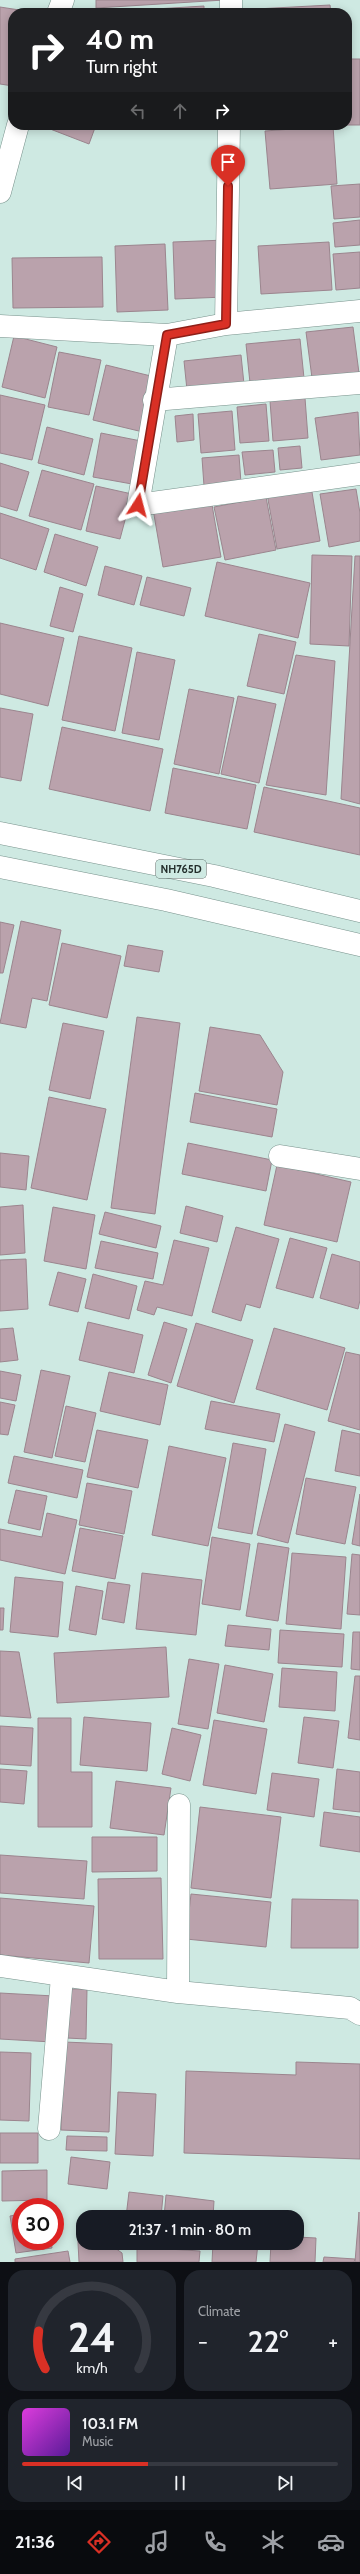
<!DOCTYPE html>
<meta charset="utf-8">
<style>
body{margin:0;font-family:Cabin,sans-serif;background:#20242c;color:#f1f3f6;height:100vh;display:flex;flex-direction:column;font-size:15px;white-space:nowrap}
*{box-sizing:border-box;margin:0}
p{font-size:13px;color:#9ea1a6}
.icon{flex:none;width:22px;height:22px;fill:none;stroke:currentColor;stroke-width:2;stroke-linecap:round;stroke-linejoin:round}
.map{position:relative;height:2262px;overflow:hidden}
.drawer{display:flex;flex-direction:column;gap:8px;padding:8px;background:#0d0f14;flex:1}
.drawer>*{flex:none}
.guide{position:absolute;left:8px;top:8px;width:344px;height:122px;border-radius:16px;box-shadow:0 2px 10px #0003;background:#202124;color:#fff;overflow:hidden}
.speed{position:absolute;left:12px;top:2198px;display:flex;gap:8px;font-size:20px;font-weight:700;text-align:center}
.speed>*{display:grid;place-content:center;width:52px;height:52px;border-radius:50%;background:#171b24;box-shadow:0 2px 10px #0003;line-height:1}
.speed .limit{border:6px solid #d22;background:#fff;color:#111}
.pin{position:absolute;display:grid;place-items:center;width:34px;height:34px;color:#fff;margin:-41px -17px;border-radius:50% 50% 50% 0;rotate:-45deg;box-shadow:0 0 4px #0007}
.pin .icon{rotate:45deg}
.me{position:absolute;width:44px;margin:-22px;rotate:9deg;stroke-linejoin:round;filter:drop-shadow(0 0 3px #0008)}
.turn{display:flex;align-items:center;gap:14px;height:84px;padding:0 12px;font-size:18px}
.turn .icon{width:52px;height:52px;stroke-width:2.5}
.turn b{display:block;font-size:28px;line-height:34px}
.lanes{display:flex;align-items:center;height:38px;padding:0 12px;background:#0003;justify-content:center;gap:20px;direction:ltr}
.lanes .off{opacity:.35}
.big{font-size:30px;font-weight:600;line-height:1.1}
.drawer .tile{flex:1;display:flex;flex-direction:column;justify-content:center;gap:6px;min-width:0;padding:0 14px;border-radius:16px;background:#20242c}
.drawer .dial{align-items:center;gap:0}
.dial svg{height:104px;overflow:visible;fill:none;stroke:#363941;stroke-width:7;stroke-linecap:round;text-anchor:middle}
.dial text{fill:#f1f3f6;stroke:none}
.song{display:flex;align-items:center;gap:12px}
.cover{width:48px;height:48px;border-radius:6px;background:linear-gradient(135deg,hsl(300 70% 55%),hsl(270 70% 35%))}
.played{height:4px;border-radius:2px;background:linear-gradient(90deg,#d93025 40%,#363941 40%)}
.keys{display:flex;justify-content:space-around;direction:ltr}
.heat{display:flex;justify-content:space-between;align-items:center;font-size:22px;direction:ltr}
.drawer .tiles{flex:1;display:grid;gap:8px;grid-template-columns:1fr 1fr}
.tile:last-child{grid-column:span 2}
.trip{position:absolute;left:76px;top:2210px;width:228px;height:40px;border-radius:16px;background:#171b24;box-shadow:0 2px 10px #0003;font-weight:600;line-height:40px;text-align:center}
.menu{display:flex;height:64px;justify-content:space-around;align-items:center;background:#090b0e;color:#9ea1a6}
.menu .icon{width:28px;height:28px}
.menu .on{color:#d93025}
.menu b{font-size:18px;color:#f1f3f6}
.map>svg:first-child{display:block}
.building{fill:#baa2ac;stroke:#9b858e}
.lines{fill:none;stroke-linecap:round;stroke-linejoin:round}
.minor-casing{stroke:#78928c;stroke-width:23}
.trunk-casing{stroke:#78928c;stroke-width:23}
.minor{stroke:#fff;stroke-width:22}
.trunk{stroke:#fff;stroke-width:22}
.route-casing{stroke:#8d1f18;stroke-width:10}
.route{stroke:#d93025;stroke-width:7}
.labels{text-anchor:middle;stroke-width:3;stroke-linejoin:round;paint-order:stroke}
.shield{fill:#cee9e2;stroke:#566662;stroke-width:1}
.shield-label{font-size:11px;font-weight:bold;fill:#232e2b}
</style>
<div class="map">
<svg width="360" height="2262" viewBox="0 0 360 2262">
<rect width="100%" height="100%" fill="#cee9e2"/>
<path class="building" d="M96,0H224L96,8Z
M330,5L331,13H256V9Z
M204,6V13H108L107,12Z
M0,7L26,11L13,13V86L0,84Z
M347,59H360V125H342H347Z
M46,125H96L89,144L45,127Z
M109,125H169L109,128Z
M333,126L337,184L270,189L265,131Z
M360,184V217L334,219L331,186Z
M360,220V245L335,247L333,223Z
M226,240L225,297L175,299L173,242Z
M329,242L332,290L261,294L258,246Z
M165,244L168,310L117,312L115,246Z
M360,252V288L336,290L333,254Z
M102,257L103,307L13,308L12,258Z
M353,327L359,373L312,378L306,332Z
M14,336L57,347L45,398L2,387Z
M300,339L304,378L250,383L246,344Z
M59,352L101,360L89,415L48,407Z
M241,355L244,384L187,390L184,361Z
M106,365L155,377L143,432L93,420Z
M0,395L45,405L32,460L0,453Z
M305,398L308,438L273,441L270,401Z
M266,404L269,441L240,443L237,407Z
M232,411L235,450L201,453L198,414Z
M358,412L360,455L321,460L315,418Z
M193,414L194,440L177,442L175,416Z
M47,427L93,439L84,475L38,463Z
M101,433L141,441L132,484L93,477Z
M300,446L302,468L280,470L278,448Z
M273,450L275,472L245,475L242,452Z
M239,455L241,483L204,486L202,458Z
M0,463L29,472L17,511L0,506Z
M42,470L94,484L81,530L29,516Z
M96,486L132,494L120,539L86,531Z
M311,486L320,541L277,549L267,494Z
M356,489L360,513V541L329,547L320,494Z
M266,497L276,550L225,560L214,507Z
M211,499L221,557L163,567L153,509Z
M0,513L49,529L36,570L0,558Z
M55,534L98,547L86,586L44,572Z
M312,555L352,556L349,646L310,644Z
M355,556H360V804L341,799Z
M217,562L310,583L298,638L205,616Z
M105,566L142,576L134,605L98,595Z
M147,577L191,588L184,616L140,605Z
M60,587L83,594L73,632L50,626Z
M0,623L64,638L48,706L0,694Z
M259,634L296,642L284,694L247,686Z
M79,636L132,648L115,731L62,720Z
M137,652L175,660L159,740L122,733Z
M296,655L335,661L326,795L266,785Z
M189,689L234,698L219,774L174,764Z
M238,696L276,704L259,783L221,774Z
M0,708L33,714L21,781L0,777Z
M62,727L163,749L150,811L49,789Z
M173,768L256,785L247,829L165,813Z
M264,787L360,808V855L254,832Z
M21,921L61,930L47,1001L32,998L26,1028L0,1023Z
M0,922L14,925L3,973H0Z
M62,943L121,956L107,1018L49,1005Z
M128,945L163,951L159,972L124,966Z
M137,1017L180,1023L155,1214L111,1208Z
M63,1023L104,1031L90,1099L49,1090Z
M210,1027L260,1035L283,1072L277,1105L199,1091Z
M195,1093L277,1109L272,1137L190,1122Z
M49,1097L106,1109L87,1200L31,1188Z
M188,1143L272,1160L266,1191L182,1174Z
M0,1153L29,1156L26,1190L0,1187Z
M277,1165L351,1182L337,1242L264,1225Z
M23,1205L25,1253L0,1255V1207Z
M186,1206L223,1216L217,1242L180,1233Z
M53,1207L95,1215L86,1269L44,1261Z
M105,1212L161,1226L156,1248L99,1234Z
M236,1227L279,1239L260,1308L246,1304L241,1321L212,1312Z
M290,1238L327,1248L313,1298L276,1288Z
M174,1240L209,1248L192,1316L157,1307L154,1315L137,1310L145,1281L163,1285Z
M101,1241L158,1253L153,1279L95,1268Z
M332,1254L360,1262V1300L358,1309L320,1298Z
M26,1259L28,1309L0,1311V1260Z
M58,1272L86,1279L78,1312L49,1305Z
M93,1274L137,1286L129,1319L85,1308Z
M88,1322L143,1335L134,1373L79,1360Z
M164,1322L187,1329L171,1383L148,1375Z
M196,1323L253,1340L234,1403L177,1386Z
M13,1328L18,1360L0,1362V1329Z
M274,1328L345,1348L327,1410L256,1389Z
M346,1352L360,1355V1430L328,1421Z
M41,1370L70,1376L52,1458L24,1452Z
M0,1371L21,1375L16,1401L0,1398Z
M109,1372L168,1385L160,1425L100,1411Z
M211,1401L280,1414L274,1442L205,1429Z
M0,1402L15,1405L8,1435L0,1434Z
M66,1406L96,1413L85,1462L55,1456Z
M285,1424L315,1432L288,1543L257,1535Z
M97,1430L148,1440L138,1488L87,1477Z
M342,1430L360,1434V1476L335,1471Z
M233,1443L266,1449L252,1534L218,1528Z
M169,1446L226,1458L208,1546L152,1535Z
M14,1456L83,1470L77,1498L8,1483Z
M306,1478L356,1487L345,1544L296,1534Z
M87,1483L132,1491L124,1534L79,1525Z
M16,1490L47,1496L40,1530L8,1523Z
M360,1494V1546L352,1544Z
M47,1513L77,1520L65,1574L0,1560V1529L42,1537Z
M80,1528L123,1536L115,1579L72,1571Z
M212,1537L250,1544L240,1610L202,1604Z
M258,1543L289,1548L278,1621L246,1616Z
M292,1553L346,1557L341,1629L286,1624Z
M352,1554L360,1555V1615L347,1614Z
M142,1573L202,1580L196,1635L136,1629Z
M15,1577L63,1582L58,1637L10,1632Z
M108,1582L130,1585L124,1623L102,1619Z
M76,1586L103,1591L96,1635L69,1630Z
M0,1608H4L3,1630H0Z
M228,1625L271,1629L269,1650L225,1646Z
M280,1630L344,1634L342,1667L278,1663Z
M353,1632H360V1670L351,1669Z
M166,1647L169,1697L57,1703L54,1653Z
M0,1651L19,1652L31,1718L0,1716Z
M189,1659L219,1664L208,1729L178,1724Z
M225,1665L273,1674L264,1722L217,1713Z
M282,1668L337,1672L335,1711L279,1707Z
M355,1676H360V1740L348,1738Z
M84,1717L151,1723L147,1771L80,1765Z
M304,1717L339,1721L333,1768L298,1763Z
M38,1718H71V1772H92V1827H38Z
M214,1720L267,1729L256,1794L203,1785Z
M0,1726L33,1728L31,1766L0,1764Z
M172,1728L201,1735L190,1781L162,1774Z
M0,1769L27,1771L24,1804L0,1802Z
M337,1769L360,1772V1812L333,1809Z
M272,1773L319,1779L314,1817L267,1810Z
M116,1781L171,1788L164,1835L110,1828Z
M200,1807L281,1817L271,1898L191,1888Z
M324,1812L360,1817V1852L320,1846Z
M92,1837H157V1871L92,1872Z
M0,1855L87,1861L84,1899L0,1893Z
M161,1878L163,1959H99L98,1879Z
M191,1894L271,1902L266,1947L186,1939Z
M0,1898L94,1906L89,1963L0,1955Z
M292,1899L358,1900V1948H291Z
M68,1989H87L86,2039L67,2038Z
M0,1993L54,1996L52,2042L0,2039Z
M64,2042L112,2044L109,2132L61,2130Z
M0,2052L31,2053L29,2121L0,2120Z
M296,2062L360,2064V2159L184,2153L186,2071L296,2075Z
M118,2092L156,2094L153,2156L115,2154Z
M0,2133H38V2163H0Z
M67,2136L107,2137V2151L66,2150Z
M71,2157L110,2162L107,2189L68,2184Z
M47,2170V2200L2,2201V2171Z
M129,2192L163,2196L161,2217H126Z
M166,2195L214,2201L213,2217H164Z
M359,2212L360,2262H355Z
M21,2214V2241H51L52,2248L16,2253L10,2216Z
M77,2223L83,2227V2243H108L122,2253L123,2262H79Z
M297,2237L316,2238L315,2262H270L271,2243H297Z
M213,2243H258L256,2262H212Z
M137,2247L200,2251L199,2262H137Z
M68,2251L70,2262H15V2259Z
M324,2257L355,2259L354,2262H323Z"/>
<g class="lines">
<g class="minor-casing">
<path id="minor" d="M58,13L63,0
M231,13V0
M0,192L18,125
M226,324L229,125
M0,326L167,335L226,324L360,311
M167,335L138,505L360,474
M154,400L360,383
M280,1156L360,1169
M0,1966L178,1992L350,2008L360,2014
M178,1992L179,1805
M49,2129L62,1977"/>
</g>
<g class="trunk-casing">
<path id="trunk" d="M0,833L214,876L360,911
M0,867L166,900L360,945"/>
</g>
<use href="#minor" class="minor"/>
<use href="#trunk" class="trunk"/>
</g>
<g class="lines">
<g class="route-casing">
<path id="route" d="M138,505L167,335L226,324L228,186"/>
</g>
<use href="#route" class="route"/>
</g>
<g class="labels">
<rect class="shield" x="156" y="860" width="50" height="18" rx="3"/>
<g class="shield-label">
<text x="181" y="873">NH765D</text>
</g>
</g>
</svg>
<div class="speed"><div class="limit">30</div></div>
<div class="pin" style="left:228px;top:186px;background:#d93025"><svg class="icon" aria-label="arrive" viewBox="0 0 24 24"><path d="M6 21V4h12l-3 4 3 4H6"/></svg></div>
<svg class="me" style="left:138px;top:505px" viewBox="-20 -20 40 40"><path d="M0-17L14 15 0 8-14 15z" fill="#d93025" stroke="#fff" stroke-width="4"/></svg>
<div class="trip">21:37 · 1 min · 80 m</div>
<div class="guide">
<div class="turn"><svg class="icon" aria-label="right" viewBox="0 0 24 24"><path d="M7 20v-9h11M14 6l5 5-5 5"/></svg><div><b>40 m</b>Turn right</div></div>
<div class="lanes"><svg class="icon off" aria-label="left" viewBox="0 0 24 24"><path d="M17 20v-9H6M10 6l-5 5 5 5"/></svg><svg class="icon off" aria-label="ahead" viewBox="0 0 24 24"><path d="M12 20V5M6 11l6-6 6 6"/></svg><svg class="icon" aria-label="right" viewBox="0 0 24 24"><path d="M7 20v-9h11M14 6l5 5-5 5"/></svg></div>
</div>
</div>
<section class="drawer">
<div class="tiles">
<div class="tile dial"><svg viewBox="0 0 100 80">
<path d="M14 69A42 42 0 1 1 86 69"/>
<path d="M14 69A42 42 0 0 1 9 40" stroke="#d93025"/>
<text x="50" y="56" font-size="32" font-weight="700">24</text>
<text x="50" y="72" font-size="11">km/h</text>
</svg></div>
<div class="tile"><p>Climate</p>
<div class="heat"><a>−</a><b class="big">22°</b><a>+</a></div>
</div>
<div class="tile">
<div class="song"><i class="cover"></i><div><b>103.1 FM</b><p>Music</p></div></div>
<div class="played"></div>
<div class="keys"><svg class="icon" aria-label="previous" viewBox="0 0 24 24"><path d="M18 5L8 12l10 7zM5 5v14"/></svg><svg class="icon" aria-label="pause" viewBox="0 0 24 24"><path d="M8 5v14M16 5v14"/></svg><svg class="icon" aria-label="next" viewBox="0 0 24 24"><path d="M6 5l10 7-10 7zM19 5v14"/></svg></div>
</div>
</div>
</section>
<nav class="menu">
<b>21:36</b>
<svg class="icon on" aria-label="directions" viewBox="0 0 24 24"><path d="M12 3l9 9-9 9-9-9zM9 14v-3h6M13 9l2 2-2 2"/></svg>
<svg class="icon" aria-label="music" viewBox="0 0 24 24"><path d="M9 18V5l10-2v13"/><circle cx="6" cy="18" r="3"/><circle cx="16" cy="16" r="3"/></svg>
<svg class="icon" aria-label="phone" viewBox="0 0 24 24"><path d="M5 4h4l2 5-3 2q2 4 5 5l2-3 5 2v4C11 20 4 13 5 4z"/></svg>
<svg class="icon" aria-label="climate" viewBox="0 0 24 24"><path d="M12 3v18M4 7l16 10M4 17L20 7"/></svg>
<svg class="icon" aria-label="car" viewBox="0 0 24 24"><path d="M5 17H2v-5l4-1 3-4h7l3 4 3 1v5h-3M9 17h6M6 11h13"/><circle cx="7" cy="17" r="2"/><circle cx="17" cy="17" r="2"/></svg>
</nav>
